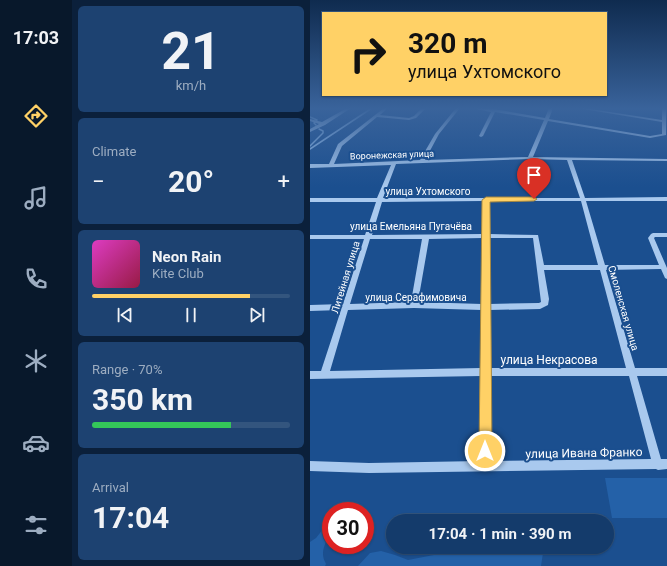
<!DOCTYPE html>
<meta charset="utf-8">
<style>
body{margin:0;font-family:Roboto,sans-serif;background:#1d4271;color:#f1f3f6;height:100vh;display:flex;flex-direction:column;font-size:15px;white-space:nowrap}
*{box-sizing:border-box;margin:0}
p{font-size:13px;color:#9dadc1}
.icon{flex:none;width:22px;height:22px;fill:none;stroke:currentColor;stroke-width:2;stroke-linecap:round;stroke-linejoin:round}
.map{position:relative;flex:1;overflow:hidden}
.sheet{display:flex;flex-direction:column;gap:6px;padding:6px;background:#0b203b;width:238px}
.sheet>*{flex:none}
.top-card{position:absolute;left:12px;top:12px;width:285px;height:84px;border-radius:0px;box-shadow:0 1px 3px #0004,0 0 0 1px #33557e;background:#ffd166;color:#111;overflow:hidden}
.speed{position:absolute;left:12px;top:502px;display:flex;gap:8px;font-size:20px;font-weight:700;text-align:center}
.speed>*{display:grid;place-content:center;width:52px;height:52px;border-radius:50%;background:#143b6b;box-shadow:0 1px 3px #0004,0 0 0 1px #33557e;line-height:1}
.speed .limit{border:6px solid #d22;background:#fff;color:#111}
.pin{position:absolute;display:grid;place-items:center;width:34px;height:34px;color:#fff;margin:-41px -17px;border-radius:50% 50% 50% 0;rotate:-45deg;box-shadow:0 0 4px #0007}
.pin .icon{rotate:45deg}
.me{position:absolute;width:44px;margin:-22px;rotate:0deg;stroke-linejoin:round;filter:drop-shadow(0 0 3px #0008)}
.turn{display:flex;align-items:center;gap:14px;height:84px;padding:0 20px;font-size:18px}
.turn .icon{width:52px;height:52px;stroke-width:2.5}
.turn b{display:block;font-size:28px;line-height:34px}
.big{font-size:30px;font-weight:700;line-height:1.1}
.sheet .card{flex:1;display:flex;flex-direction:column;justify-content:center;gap:6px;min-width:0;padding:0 14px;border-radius:6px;background:#1d4271}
.sheet .dial{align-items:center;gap:0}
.dial b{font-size:52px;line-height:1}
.song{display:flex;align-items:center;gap:12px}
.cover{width:48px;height:48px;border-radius:6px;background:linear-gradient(135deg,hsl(310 70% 55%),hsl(340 70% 35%))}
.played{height:4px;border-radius:2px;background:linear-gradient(90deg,#ffd166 80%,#33557e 80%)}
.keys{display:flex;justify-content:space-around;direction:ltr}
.heat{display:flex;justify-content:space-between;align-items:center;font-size:22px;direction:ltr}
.charge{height:6px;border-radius:3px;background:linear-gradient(90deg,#34c759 70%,#33557e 0)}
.trip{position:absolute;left:76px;top:514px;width:228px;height:40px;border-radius:20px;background:#143b6b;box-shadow:0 1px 3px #0004,0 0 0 1px #33557e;font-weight:700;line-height:40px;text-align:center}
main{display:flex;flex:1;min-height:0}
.dock{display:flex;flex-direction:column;width:72px;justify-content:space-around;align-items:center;background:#08182b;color:#9dadc1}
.dock .icon{width:28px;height:28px}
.dock .current{color:#ffd166}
.dock b{font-size:18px;color:#f1f3f6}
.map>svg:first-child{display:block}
.green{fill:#2461a8}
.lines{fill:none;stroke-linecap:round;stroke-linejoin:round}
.stream{stroke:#9cc4f0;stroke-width:1.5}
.minor{fill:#a9c9ee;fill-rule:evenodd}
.route{fill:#ffd166;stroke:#a68842}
.labels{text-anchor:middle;stroke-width:4;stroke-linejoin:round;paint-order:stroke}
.far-street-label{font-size:9px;fill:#fff;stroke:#1b4f8f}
.street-label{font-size:10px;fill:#fff;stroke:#1b4f8f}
.near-street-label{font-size:12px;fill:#fff;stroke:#1b4f8f}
</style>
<main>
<nav class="dock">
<b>17:03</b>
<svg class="icon current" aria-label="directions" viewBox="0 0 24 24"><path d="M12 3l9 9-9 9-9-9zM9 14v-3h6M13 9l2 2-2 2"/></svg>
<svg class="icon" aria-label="music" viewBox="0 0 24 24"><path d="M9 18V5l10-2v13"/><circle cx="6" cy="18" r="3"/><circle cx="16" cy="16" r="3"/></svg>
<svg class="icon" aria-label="phone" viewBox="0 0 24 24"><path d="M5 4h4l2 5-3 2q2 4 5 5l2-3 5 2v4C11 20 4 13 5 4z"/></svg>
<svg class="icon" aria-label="climate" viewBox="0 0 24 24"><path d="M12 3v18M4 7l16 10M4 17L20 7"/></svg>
<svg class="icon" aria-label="car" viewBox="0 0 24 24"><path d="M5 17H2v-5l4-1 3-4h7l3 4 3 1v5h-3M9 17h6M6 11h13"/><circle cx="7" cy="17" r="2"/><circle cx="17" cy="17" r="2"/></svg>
<svg class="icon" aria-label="filters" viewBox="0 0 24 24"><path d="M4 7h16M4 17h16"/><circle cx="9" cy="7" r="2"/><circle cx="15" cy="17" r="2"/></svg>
</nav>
<section class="sheet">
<div class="card dial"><b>21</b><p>km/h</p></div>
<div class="card"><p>Climate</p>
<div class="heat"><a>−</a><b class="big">20°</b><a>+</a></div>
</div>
<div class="card">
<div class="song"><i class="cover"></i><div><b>Neon Rain</b><p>Kite Club</p></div></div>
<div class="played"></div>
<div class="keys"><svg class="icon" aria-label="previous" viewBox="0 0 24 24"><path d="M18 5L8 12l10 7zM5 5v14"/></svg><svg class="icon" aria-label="pause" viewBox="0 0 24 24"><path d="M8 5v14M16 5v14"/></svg><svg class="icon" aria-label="next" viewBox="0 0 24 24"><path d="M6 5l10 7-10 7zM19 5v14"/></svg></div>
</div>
<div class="card"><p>Range · 70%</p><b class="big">350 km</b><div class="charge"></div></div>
<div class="card"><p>Arrival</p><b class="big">17:04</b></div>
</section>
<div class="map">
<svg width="357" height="566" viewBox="0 0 357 566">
<rect width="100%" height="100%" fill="#1b4f8f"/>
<path class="green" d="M295,478H357V518H302Z
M21,519C21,522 22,526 21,529C18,542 8,550 16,564L15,566H0V542L6,538Z
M155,549C172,550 189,552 206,552C217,551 222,548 233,553L231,566H48L60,553L71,551L85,555L98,560Z"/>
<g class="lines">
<path class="stream" d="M0,117L7,120L4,123L6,125
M0,146L13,133V131L9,129
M0,149L62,108"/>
<path class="minor" d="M37,108H41L15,125L0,132V129L9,124L0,121V119L12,122Z
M74,108H78L70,115L99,118L104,116L112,108H116L106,118L99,120L67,117L32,146L24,164L110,160L125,134L146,108H150L129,134L115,160L218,157L234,120L185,112L173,136L171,137L169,136L181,112L166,109L165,108L184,109L235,118L239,108H243L239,119L340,136L352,134V122L267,108H274L352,120V108H356V135L340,138L238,121L223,157L357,159V161L262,160L275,198L357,197V201H276L295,265H349L338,238L341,234L343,233H357V237H345L344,238L357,268V279L355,278L351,269L296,270L325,368H357V376H327L351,459H357V469L348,470L346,469L59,473L0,471V461L59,463L170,461L171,376L0,379V371H11L31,310L0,311V305L33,304L54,239H0V235H55L66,202H0V198H67L81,165L0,168V164H19L28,144ZM220,159L257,160L270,198H73L86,164ZM173,201V234L62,235L72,202ZM179,201H271L288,265H234L228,235L179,234ZM173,238L172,304L108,302L119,239ZM179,238H223L231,302L229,303L179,304ZM60,239H112L101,302L40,304ZM234,270H290L316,368H180L179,310L230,309L238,305L239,299ZM104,308L172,310L171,368L20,371L38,310ZM180,376H319L341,459L180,461Z"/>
</g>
<linearGradient id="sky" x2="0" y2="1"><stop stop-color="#0f2b4f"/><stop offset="0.58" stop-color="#39639b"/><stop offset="1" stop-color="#39639b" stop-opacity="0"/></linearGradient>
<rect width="357" height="187" fill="url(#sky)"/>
<path class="route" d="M176,197H224L227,199L224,201L180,202L182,451L180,456L175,457L171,456L169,451L172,200Z"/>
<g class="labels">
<g class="far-street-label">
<text transform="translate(82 155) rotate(-2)" y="3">Воронежская улица</text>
</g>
<g class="street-label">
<text x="118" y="195">улица Ухтомского</text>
<text x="101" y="230">улица Емельяна Пугачёва</text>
<text transform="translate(35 277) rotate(-73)" y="4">Литейная улица</text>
<text x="106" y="301">улица Серафимовича</text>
<text transform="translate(314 308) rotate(74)" y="4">Смоленская улица</text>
</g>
<g class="near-street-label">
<text x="239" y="364">улица Некрасова</text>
<text transform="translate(274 453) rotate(-1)" y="4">улица Ивана Франко</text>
</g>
</g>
</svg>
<div class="speed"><div class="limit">30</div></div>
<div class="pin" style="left:224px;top:199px;background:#d93025"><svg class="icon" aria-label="arrive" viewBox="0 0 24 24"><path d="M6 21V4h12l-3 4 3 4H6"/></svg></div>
<svg class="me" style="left:175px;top:451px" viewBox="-20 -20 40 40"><circle r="17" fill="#ffd166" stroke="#fff" stroke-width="3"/><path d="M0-11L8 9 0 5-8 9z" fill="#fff"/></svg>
<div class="trip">17:04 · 1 min · 390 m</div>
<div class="top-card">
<div class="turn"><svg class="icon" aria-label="right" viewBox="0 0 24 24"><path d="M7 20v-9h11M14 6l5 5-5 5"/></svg><div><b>320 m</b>улица Ухтомского</div></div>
</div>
</div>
</main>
